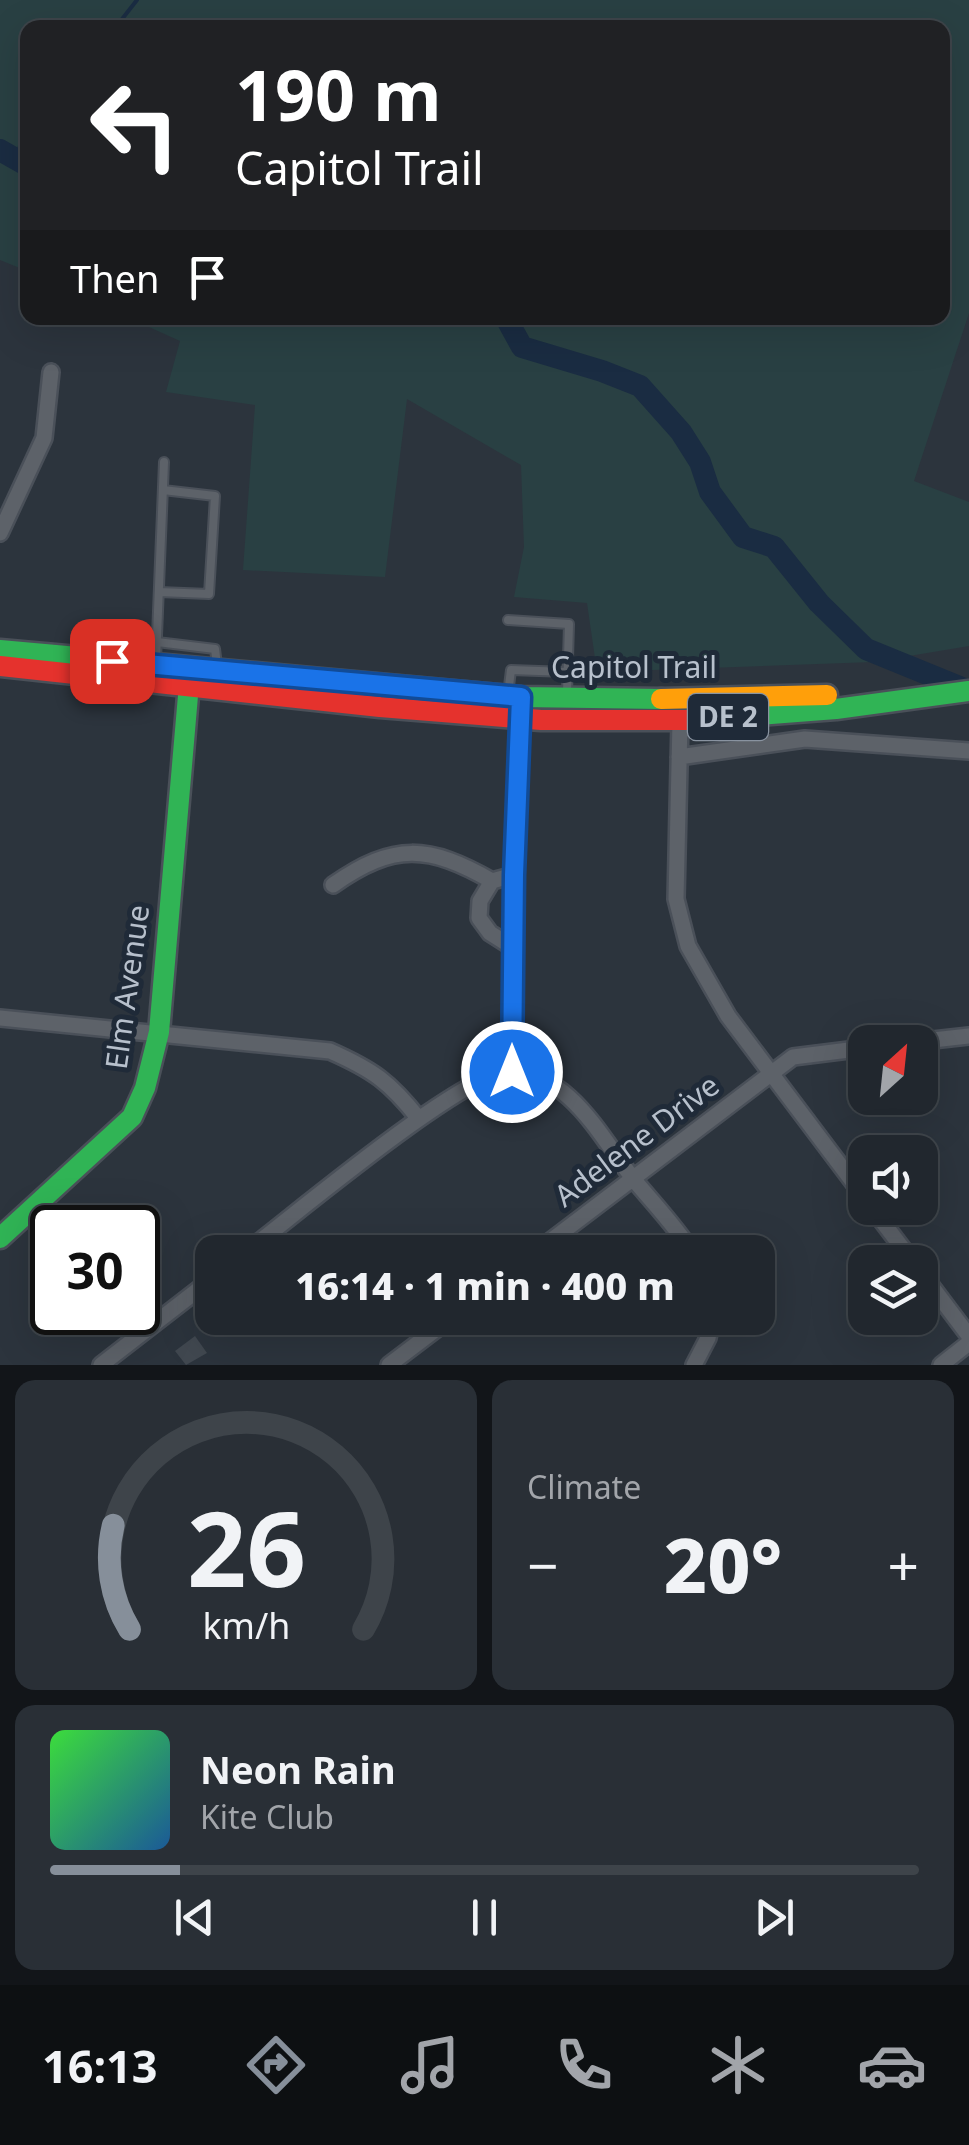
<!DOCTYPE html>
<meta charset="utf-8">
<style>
body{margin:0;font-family:"Noto Sans",sans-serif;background:#292f36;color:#f1f3f6;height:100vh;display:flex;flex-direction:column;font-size:38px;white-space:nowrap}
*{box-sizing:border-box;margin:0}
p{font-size:32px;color:#a2a5aa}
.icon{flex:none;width:55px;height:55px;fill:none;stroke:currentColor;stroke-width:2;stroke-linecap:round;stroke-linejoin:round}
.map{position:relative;height:1365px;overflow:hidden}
.details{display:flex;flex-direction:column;gap:15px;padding:15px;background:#121519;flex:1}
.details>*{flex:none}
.guide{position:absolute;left:20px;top:20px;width:930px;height:305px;border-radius:20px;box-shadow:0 10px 40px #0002,0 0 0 2px #3e444a;background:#202124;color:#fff;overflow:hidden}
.needle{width:65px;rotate:27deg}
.controls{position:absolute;left:848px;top:1025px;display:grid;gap:20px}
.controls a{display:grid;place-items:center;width:90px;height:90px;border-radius:20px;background:#21272e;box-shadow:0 10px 40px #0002,0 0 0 2px #3e444a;font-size:50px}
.speed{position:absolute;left:30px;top:1205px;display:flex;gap:20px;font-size:50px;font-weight:700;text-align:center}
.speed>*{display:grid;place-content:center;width:130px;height:130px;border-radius:50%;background:#21272e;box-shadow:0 10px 40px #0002,0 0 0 2px #3e444a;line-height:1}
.speed .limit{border:5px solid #111;border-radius:15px;background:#fff;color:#111}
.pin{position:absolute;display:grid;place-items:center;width:85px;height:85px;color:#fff;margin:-42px;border-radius:20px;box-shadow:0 5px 15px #0006}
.me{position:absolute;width:110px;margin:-55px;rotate:0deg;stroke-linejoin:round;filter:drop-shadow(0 0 8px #0008)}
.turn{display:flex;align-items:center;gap:35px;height:210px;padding:0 50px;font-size:45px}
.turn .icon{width:130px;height:130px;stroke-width:2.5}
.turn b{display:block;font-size:70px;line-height:85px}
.then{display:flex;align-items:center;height:95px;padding:0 50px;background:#0003;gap:20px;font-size:38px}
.big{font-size:75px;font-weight:800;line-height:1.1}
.details .card{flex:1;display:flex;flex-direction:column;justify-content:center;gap:15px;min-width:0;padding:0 35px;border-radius:20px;background:#292f36}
.details .dial{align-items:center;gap:0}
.dial svg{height:260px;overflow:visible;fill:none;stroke:#3e444a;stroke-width:7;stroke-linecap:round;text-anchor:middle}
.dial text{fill:#f1f3f6;stroke:none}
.song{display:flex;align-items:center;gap:30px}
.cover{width:120px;height:120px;border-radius:15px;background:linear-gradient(135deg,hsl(120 70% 55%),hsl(210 70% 35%))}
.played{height:10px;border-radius:5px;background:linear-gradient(90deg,#868f9a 15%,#3e444a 15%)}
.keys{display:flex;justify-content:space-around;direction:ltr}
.heat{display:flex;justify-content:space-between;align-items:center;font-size:55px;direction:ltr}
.details .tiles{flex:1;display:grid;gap:15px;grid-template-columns:1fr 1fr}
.card:last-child{grid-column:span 2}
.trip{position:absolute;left:195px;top:1235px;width:580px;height:100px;border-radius:20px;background:#21272e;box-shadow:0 10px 40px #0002,0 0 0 2px #3e444a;font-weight:800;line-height:100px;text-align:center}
.tab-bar{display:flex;height:160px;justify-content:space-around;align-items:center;background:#0d1012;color:#a2a5aa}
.tab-bar .icon{width:70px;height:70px}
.tab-bar .active{color:#868f9a}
.tab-bar b{font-size:45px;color:#f1f3f6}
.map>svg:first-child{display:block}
.green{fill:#294043}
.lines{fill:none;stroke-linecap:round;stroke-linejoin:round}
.stream{stroke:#1a2c42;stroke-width:4}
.river{stroke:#1a2c42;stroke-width:22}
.building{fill:#414850}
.lane-casing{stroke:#4a5059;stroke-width:12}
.street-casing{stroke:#4a5059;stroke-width:20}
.fast-casing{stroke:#4a5059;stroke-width:25}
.slow-casing{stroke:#4a5059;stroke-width:25}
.jam-casing{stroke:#4a5059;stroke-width:25}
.lane{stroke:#5d6269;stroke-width:8}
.street{stroke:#5d6269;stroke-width:15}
.fast{stroke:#30b455;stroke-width:20}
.slow{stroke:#ff9f0a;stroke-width:20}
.jam{stroke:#e5322d;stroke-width:20}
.route-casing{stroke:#114b97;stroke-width:25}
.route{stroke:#1a73e8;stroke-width:18}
.labels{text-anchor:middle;stroke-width:10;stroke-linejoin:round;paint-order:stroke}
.shield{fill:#1f2a38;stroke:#8993a0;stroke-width:2.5}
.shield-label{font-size:28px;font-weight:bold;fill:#b7c0cc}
.street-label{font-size:30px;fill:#b7c0cc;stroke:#1f2a38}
</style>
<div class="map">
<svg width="969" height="1365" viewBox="0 0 969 1365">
<rect width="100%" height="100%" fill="#2c343d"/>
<path class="green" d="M0,0H969V313L914,481L969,502V646L873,662L597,672L587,603L514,597L524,547L521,465L407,399L385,577L243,570L255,405L166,392L180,341L129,318H942V28H28L27,271L0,260Z"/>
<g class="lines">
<path class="stream" d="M115,28L137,0
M16,162L28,113"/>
<path class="river" d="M0,150L28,166
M506,318L522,347L602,371L640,386L681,432L700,462L710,492L743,537L774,547L819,603L866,649L969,691"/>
</g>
<path class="building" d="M195,1336L207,1353L186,1365L175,1351Z"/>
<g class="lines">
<g class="lane-casing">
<path id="lane" d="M159,592L209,594L215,496L163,490
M508,620L569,624L567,693
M157,642L215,649L217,665
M156,661L164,462
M508,694L511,670L567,672"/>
</g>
<g class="street-casing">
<path id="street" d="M0,533L44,438L51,372
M680,721L676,899L688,946L728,1016L865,1198
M679,757L805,739L969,751
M492,881L480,901L479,918L490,933L512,947
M333,885C394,842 429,845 492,881L514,875
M0,1018L330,1051C373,1070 390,1082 419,1119
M915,1042L969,1036
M512,1072V947L520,711
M872,1208L913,1262
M246,1252C290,1219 465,1071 508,1072C571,1072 601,1139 635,1181C655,1205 676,1227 692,1252
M536,1252L793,1057L865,1048
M920,1271L969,1336
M101,1365L212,1279
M389,1365L451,1318
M694,1365L708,1338L712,1318
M941,1365L969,1343"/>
</g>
<g class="fast-casing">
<path id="fast" d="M0,650L521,697L661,699
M696,720L836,709L969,691
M0,1238L132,1117L145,1088L159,1032L189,684"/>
</g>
<g class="slow-casing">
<path id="slow" d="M661,699L827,695"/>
</g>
<g class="jam-casing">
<path id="jam" d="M0,666L380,707L541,720H696"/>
</g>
<use href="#lane" class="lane"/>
<use href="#street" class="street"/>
<use href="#fast" class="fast"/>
<use href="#slow" class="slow"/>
<use href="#jam" class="jam"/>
</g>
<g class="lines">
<g class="route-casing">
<path id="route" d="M112,661L521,697L514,875L512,1072"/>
</g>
<use href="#route" class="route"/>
</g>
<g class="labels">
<rect class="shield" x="688" y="694" width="80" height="46" rx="8"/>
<g class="shield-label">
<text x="728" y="727">DE 2</text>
</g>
<g class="street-label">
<text x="634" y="678">Capitol Trail</text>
<text transform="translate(128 987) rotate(-82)" y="10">Elm Avenue</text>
<text transform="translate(637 1141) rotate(-37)" y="10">Adelene Drive</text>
</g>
</g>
</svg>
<div class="controls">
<a><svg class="needle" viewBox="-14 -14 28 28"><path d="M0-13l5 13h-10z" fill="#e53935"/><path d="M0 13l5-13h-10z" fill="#a2a5aa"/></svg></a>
<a><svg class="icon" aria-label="sound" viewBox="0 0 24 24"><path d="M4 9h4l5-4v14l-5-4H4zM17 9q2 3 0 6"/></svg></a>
<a><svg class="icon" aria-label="layers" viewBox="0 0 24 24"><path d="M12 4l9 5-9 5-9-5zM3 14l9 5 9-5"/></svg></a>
</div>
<div class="speed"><div class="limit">30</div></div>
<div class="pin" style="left:112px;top:661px;background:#d93025"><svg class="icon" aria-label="arrive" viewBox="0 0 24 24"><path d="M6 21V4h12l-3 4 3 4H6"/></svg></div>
<svg class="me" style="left:512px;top:1072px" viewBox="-20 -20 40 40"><circle r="17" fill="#1a73e8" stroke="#fff" stroke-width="3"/><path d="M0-11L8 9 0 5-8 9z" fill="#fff"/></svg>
<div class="trip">16:14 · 1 min · 400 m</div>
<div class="guide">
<div class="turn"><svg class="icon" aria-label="left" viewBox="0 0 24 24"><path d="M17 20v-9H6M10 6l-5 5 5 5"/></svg><div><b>190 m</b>Capitol Trail</div></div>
<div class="then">Then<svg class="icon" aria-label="arrive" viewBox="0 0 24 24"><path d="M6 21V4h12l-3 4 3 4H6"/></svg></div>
</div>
</div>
<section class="details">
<div class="tiles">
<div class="card dial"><svg viewBox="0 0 100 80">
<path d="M14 69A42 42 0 1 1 86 69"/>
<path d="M14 69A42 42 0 0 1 9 37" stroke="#868f9a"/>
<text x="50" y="56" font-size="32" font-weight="700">26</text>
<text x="50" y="72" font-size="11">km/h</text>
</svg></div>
<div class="card"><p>Climate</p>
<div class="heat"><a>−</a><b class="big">20°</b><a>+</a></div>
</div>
<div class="card">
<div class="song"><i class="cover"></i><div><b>Neon Rain</b><p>Kite Club</p></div></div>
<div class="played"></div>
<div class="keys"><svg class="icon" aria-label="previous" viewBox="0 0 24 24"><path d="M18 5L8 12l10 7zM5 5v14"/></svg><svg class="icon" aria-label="pause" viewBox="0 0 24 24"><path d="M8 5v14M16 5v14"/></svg><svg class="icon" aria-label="next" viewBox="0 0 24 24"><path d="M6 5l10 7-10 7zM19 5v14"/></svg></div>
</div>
</div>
</section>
<nav class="tab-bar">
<b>16:13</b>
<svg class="icon active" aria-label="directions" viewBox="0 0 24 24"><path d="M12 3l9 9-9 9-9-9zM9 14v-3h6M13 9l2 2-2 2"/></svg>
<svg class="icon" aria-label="music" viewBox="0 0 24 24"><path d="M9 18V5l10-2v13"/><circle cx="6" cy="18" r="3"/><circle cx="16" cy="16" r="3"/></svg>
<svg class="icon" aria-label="phone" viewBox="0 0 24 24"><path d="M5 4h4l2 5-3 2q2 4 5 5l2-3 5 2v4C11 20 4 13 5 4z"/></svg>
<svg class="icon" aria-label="climate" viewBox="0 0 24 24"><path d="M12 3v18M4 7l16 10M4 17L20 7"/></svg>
<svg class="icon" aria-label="car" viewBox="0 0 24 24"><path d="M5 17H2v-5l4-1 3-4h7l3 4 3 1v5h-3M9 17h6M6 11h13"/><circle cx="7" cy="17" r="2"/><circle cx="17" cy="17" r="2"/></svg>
</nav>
